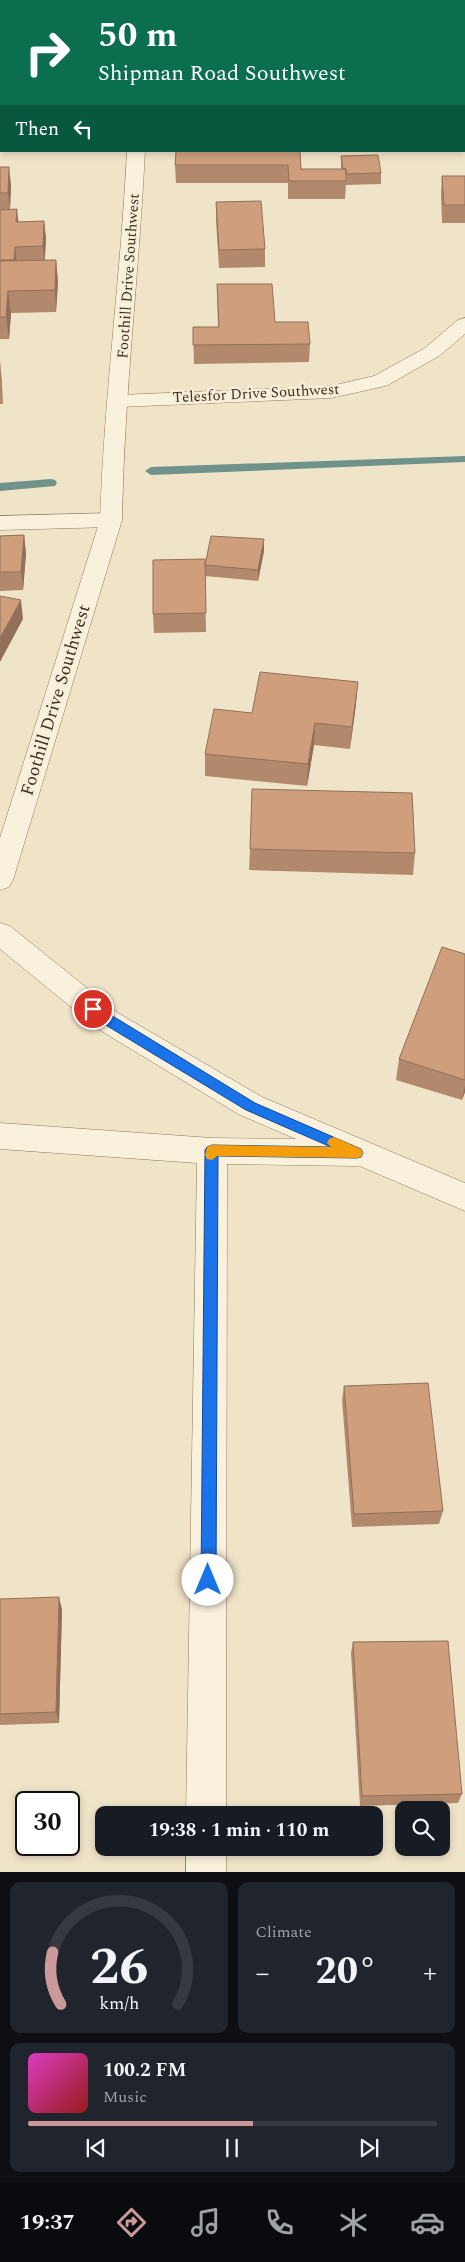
<!DOCTYPE html>
<meta charset="utf-8">
<style>
body{margin:0;font-family:Spectral,serif;background:#20242c;color:#f1f3f6;height:100vh;display:flex;flex-direction:column;font-size:19px;white-space:nowrap}
*{box-sizing:border-box;margin:0}
p{font-size:16px;color:#9ea1a6}
.icon{flex:none;width:28px;height:28px;fill:none;stroke:currentColor;stroke-width:2;stroke-linecap:round;stroke-linejoin:round}
.map{position:relative;height:1872px;overflow:hidden}
.details{display:flex;flex-direction:column;gap:10px;padding:10px;background:#0d0f14;flex:1}
.details>*{flex:none}
.hud{position:absolute;left:0px;top:0px;width:465px;height:152px;box-shadow:0 2px 8px #0003;background:#0b6e4f;color:#fff;overflow:hidden}
.buttons{position:absolute;left:395px;top:1801px;display:grid;gap:10px}
.buttons a{display:grid;place-items:center;width:55px;height:55px;border-radius:10px;background:#171b24;box-shadow:0 2px 8px #0003;font-size:25px}
.speed{position:absolute;left:15px;top:1791px;display:flex;gap:10px;font-size:25px;font-weight:700;text-align:center}
.speed>*{display:grid;place-content:center;width:65px;height:65px;border-radius:50%;background:#171b24;box-shadow:0 2px 8px #0003;line-height:1}
.speed .limit{border:2px solid #111;border-radius:8px;background:#fff;color:#111}
.pin{position:absolute;display:grid;place-items:center;width:42px;height:42px;color:#fff;margin:-21px;border:2px solid #fff;border-radius:50%;box-shadow:0 1px 5px #0007}
.me{position:absolute;width:55px;margin:-28px;rotate:0deg;stroke-linejoin:round;filter:drop-shadow(0 0 4px #0008)}
.turn{display:flex;align-items:center;gap:18px;height:105px;padding:0 15px;font-size:22px}
.turn .icon{width:65px;height:65px;stroke-width:2.5}
.turn b{display:block;font-size:35px;line-height:42px}
.then{display:flex;align-items:center;height:48px;padding:0 15px;background:#0003;gap:10px;font-size:19px}
.big{font-size:38px;font-weight:700;line-height:1.1}
.details .card{flex:1;display:flex;flex-direction:column;justify-content:center;gap:8px;min-width:0;padding:0 18px;border-radius:10px;background:#20242c}
.details .dial{align-items:center;gap:0}
.dial svg{height:130px;overflow:visible;fill:none;stroke:#363941;stroke-width:7;stroke-linecap:round;text-anchor:middle}
.dial text{fill:#f1f3f6;stroke:none}
.song{display:flex;align-items:center;gap:15px}
.cover{width:60px;height:60px;border-radius:8px;background:linear-gradient(135deg,hsl(310 70% 55%),hsl(0 70% 35%))}
.played{height:5px;border-radius:2px;background:linear-gradient(90deg,#cc999b 55%,#363941 55%)}
.keys{display:flex;justify-content:space-around;direction:ltr}
.heat{display:flex;justify-content:space-between;align-items:center;font-size:28px;direction:ltr}
.details .tiles{flex:1;display:grid;gap:10px;grid-template-columns:1fr 1fr}
.card:last-child{grid-column:span 2}
.trip{position:absolute;left:95px;top:1806px;width:288px;height:50px;border-radius:10px;background:#171b24;box-shadow:0 2px 8px #0003;font-weight:700;line-height:50px;text-align:center}
.tab-bar{display:flex;height:80px;justify-content:space-around;align-items:center;background:#090b0e;color:#9ea1a6}
.tab-bar .icon{width:35px;height:35px}
.tab-bar .active{color:#cc999b}
.tab-bar b{font-size:22px;color:#f1f3f6}
.map>svg:first-child{display:block}
.lines{fill:none;stroke-linecap:round;stroke-linejoin:round}
.stream{fill:#6f938a;fill-rule:evenodd}
.minor-casing{stroke:#8d765c;stroke-width:1}
.tertiary-casing{stroke:#8d765c;stroke-width:1}
.minor{fill:#faf1dc;fill-rule:evenodd}
.tertiary{fill:#faf1dc;fill-rule:evenodd}
.wall{fill:#b2896c}
.shaded-wall{fill:#916f58}
.building{fill:#cf9f7d;stroke:#916f58}
.route{fill:#1a73e8;stroke:#114b97}
.slow{fill:#f59e0b}
.labels{text-anchor:middle;stroke-width:5;stroke-linejoin:round;paint-order:stroke}
.far-street-label{font-size:15px;fill:#3d2e20;stroke:#f7eed8}
.street-label{font-size:18px;fill:#3d2e20;stroke:#f7eed8}
</style>
<div class="map">
<svg width="465" height="1872" viewBox="0 0 465 1872">
<rect width="100%" height="100%" fill="#f0e4c8"/>
<g class="lines">
<path class="stream" d="M465,456V462L151,475L145,471L151,467Z
M51,479L55,480L57,483L55,486L0,491V483Z"/>
<g class="minor-casing">
<path id="minor" d="M465,318V334L439,356L388,385L381,387L331,398L119,407L112,405L109,401L112,397L119,395L331,386L374,376L425,348L458,320Z
M111,513L119,515L122,520L119,525L111,527L0,530V516Z
M0,1123L212,1138L357,1140L368,1144L372,1153L368,1162L357,1166L227,1164L226,1815H186L197,1163L0,1149Z
M186,1848H226V1872H186Z"/>
</g>
<g class="tertiary-casing">
<path id="tertiary" d="M133,0H149V1H134Z
M127,151H145C139,274 124,397 122,520L13,880L9,887L0,890V838L100,520C104,397 121,274 127,151Z
M0,923L10,926L118,1013L262,1097L465,1183V1211L240,1115L98,1029L0,949Z"/>
</g>
<use href="#minor" class="minor"/>
<use href="#tertiary" class="tertiary"/>
</g>
<path class="wall" d="M0,0H63V1H1V12H0Z
M186,0H274L275,1H186Z
M0,45H1V98H0Z
M300,151L301,169H341V156L381,173V184L346,185L345,199H288V183H176L175,165Z
M0,167L11,185L10,209L18,222L44,221L46,239L45,260H56L58,282L56,312L11,313L9,339H0Z
M442,176H465V223H442L441,194Z
M216,202L265,249V267L219,268L216,220Z
M217,284L275,322L310,344L309,362L194,364L193,327H218Z
M0,361L3,404H0Z
M24,535L26,554L23,590L0,591V536Z
M264,551L258,581L205,576L206,632L154,633L153,614L205,565Z
M356,704L350,749L314,745L307,786L205,776V754L252,713Z
M250,849L415,853L413,875L249,870Z
M465,954V1092L462,1100L396,1080L399,1059Z
M344,1386L443,1511L439,1524L352,1527L342,1400Z
M0,1599L62,1609L59,1723L0,1725Z
M353,1642L462,1794L458,1803L360,1806L351,1653Z"/>
<path class="shaded-wall" d="M9,167L11,185L10,211L8,193Z
M17,209L19,227L16,222Z
M44,221L46,239L44,264L43,246Z
M15,247L17,265L16,278L14,260Z
M56,260L58,282L56,312L55,290Z
M8,291L11,313L9,339L6,317Z
M0,361L1,371L3,404L1,382Z
M24,535L26,554L23,590L21,572Z
M264,539V551L258,581V570Z
M21,600L23,619L0,662V638Z
M358,682L356,704L350,749L352,727Z
M315,723L314,745L307,786L308,764Z
M465,1085V1092L462,1100Z
M59,1597L62,1609L59,1723L56,1712Z"/>
<path class="building" d="M226,0H274L275,1H226Z
M0,45H1V64H0Z
M0,71H1V81H0Z
M176,151H300L301,169H346V181H289L288,165H175Z
M378,155L381,173L346,174V169H343L341,156Z
M0,167H9L8,193H0Z
M442,176H465V205H444Z
M261,201L265,249L219,250L216,202Z
M17,209L16,222L44,221L43,246L15,247L14,260H0V210Z
M56,260L55,290L8,291L6,317H0V261Z
M217,284H272L275,322H308L310,344L193,345V327H219Z
M24,535L21,572H0V536Z
M211,536L264,539L258,570L205,565Z
M205,559L206,613L153,614V560Z
M0,596L21,600L0,638Z
M260,672L358,682L352,727L315,723L308,764L205,754L214,709L252,713Z
M252,789L412,793L415,853L250,849Z
M442,947L465,954V1080L399,1059Z
M428,1383L443,1511L354,1514L344,1386Z
M59,1597L56,1712L0,1714V1599Z
M448,1641L462,1794L362,1796L353,1642Z"/>
<path class="route" d="M93,1004L255,1103L361,1149L363,1153L361,1157L357,1158L218,1156L216,1580L213,1586L208,1588L203,1586L201,1580L205,1150L207,1147L212,1145L331,1147L246,1110L104,1024L87,1009L89,1005Z"/>
<path class="slow" d="M334,1137L361,1149L363,1153L361,1157L357,1158L217,1156L212,1160L207,1159L205,1155L207,1147L212,1145L331,1147L327,1143L329,1139Z"/>
<g class="labels">
<g class="far-street-label">
<text transform="translate(128 276) rotate(-86)" y="5">Foothill Drive Southwest</text>
<text transform="translate(256 393) rotate(-3)" y="5">Telesfor Drive Southwest</text>
</g>
<g class="street-label">
<text transform="translate(55 700) rotate(-73)" y="6">Foothill Drive Southwest</text>
</g>
</g>
</svg>
<div class="buttons">
<a><svg class="icon" aria-label="search" viewBox="0 0 24 24"><circle cx="10" cy="10" r="6"/><path d="M15 15l6 6"/></svg></a>
</div>
<div class="speed"><div class="limit">30</div></div>
<div class="pin" style="left:93px;top:1009px;background:#d93025"><svg class="icon" aria-label="arrive" viewBox="0 0 24 24"><path d="M6 21V4h12l-3 4 3 4H6"/></svg></div>
<svg class="me" style="left:208px;top:1580px" viewBox="-20 -20 40 40"><circle r="19" fill="#fff"/><path d="M0-13L10 11 0 6-10 11z" fill="#1a73e8"/></svg>
<div class="trip">19:38 · 1 min · 110 m</div>
<div class="hud">
<div class="turn"><svg class="icon" aria-label="right" viewBox="0 0 24 24"><path d="M7 20v-9h11M14 6l5 5-5 5"/></svg><div><b>50 m</b>Shipman Road Southwest</div></div>
<div class="then">Then<svg class="icon" aria-label="left" viewBox="0 0 24 24"><path d="M17 20v-9H6M10 6l-5 5 5 5"/></svg></div>
</div>
</div>
<section class="details">
<div class="tiles">
<div class="card dial"><svg viewBox="0 0 100 80">
<path d="M14 69A42 42 0 1 1 86 69"/>
<path d="M14 69A42 42 0 0 1 9 37" stroke="#cc999b"/>
<text x="50" y="56" font-size="32" font-weight="700">26</text>
<text x="50" y="72" font-size="11">km/h</text>
</svg></div>
<div class="card"><p>Climate</p>
<div class="heat"><a>−</a><b class="big">20°</b><a>+</a></div>
</div>
<div class="card">
<div class="song"><i class="cover"></i><div><b>100.2 FM</b><p>Music</p></div></div>
<div class="played"></div>
<div class="keys"><svg class="icon" aria-label="previous" viewBox="0 0 24 24"><path d="M18 5L8 12l10 7zM5 5v14"/></svg><svg class="icon" aria-label="pause" viewBox="0 0 24 24"><path d="M8 5v14M16 5v14"/></svg><svg class="icon" aria-label="next" viewBox="0 0 24 24"><path d="M6 5l10 7-10 7zM19 5v14"/></svg></div>
</div>
</div>
</section>
<nav class="tab-bar">
<b>19:37</b>
<svg class="icon active" aria-label="directions" viewBox="0 0 24 24"><path d="M12 3l9 9-9 9-9-9zM9 14v-3h6M13 9l2 2-2 2"/></svg>
<svg class="icon" aria-label="music" viewBox="0 0 24 24"><path d="M9 18V5l10-2v13"/><circle cx="6" cy="18" r="3"/><circle cx="16" cy="16" r="3"/></svg>
<svg class="icon" aria-label="phone" viewBox="0 0 24 24"><path d="M5 4h4l2 5-3 2q2 4 5 5l2-3 5 2v4C11 20 4 13 5 4z"/></svg>
<svg class="icon" aria-label="climate" viewBox="0 0 24 24"><path d="M12 3v18M4 7l16 10M4 17L20 7"/></svg>
<svg class="icon" aria-label="car" viewBox="0 0 24 24"><path d="M5 17H2v-5l4-1 3-4h7l3 4 3 1v5h-3M9 17h6M6 11h13"/><circle cx="7" cy="17" r="2"/><circle cx="17" cy="17" r="2"/></svg>
</nav>
